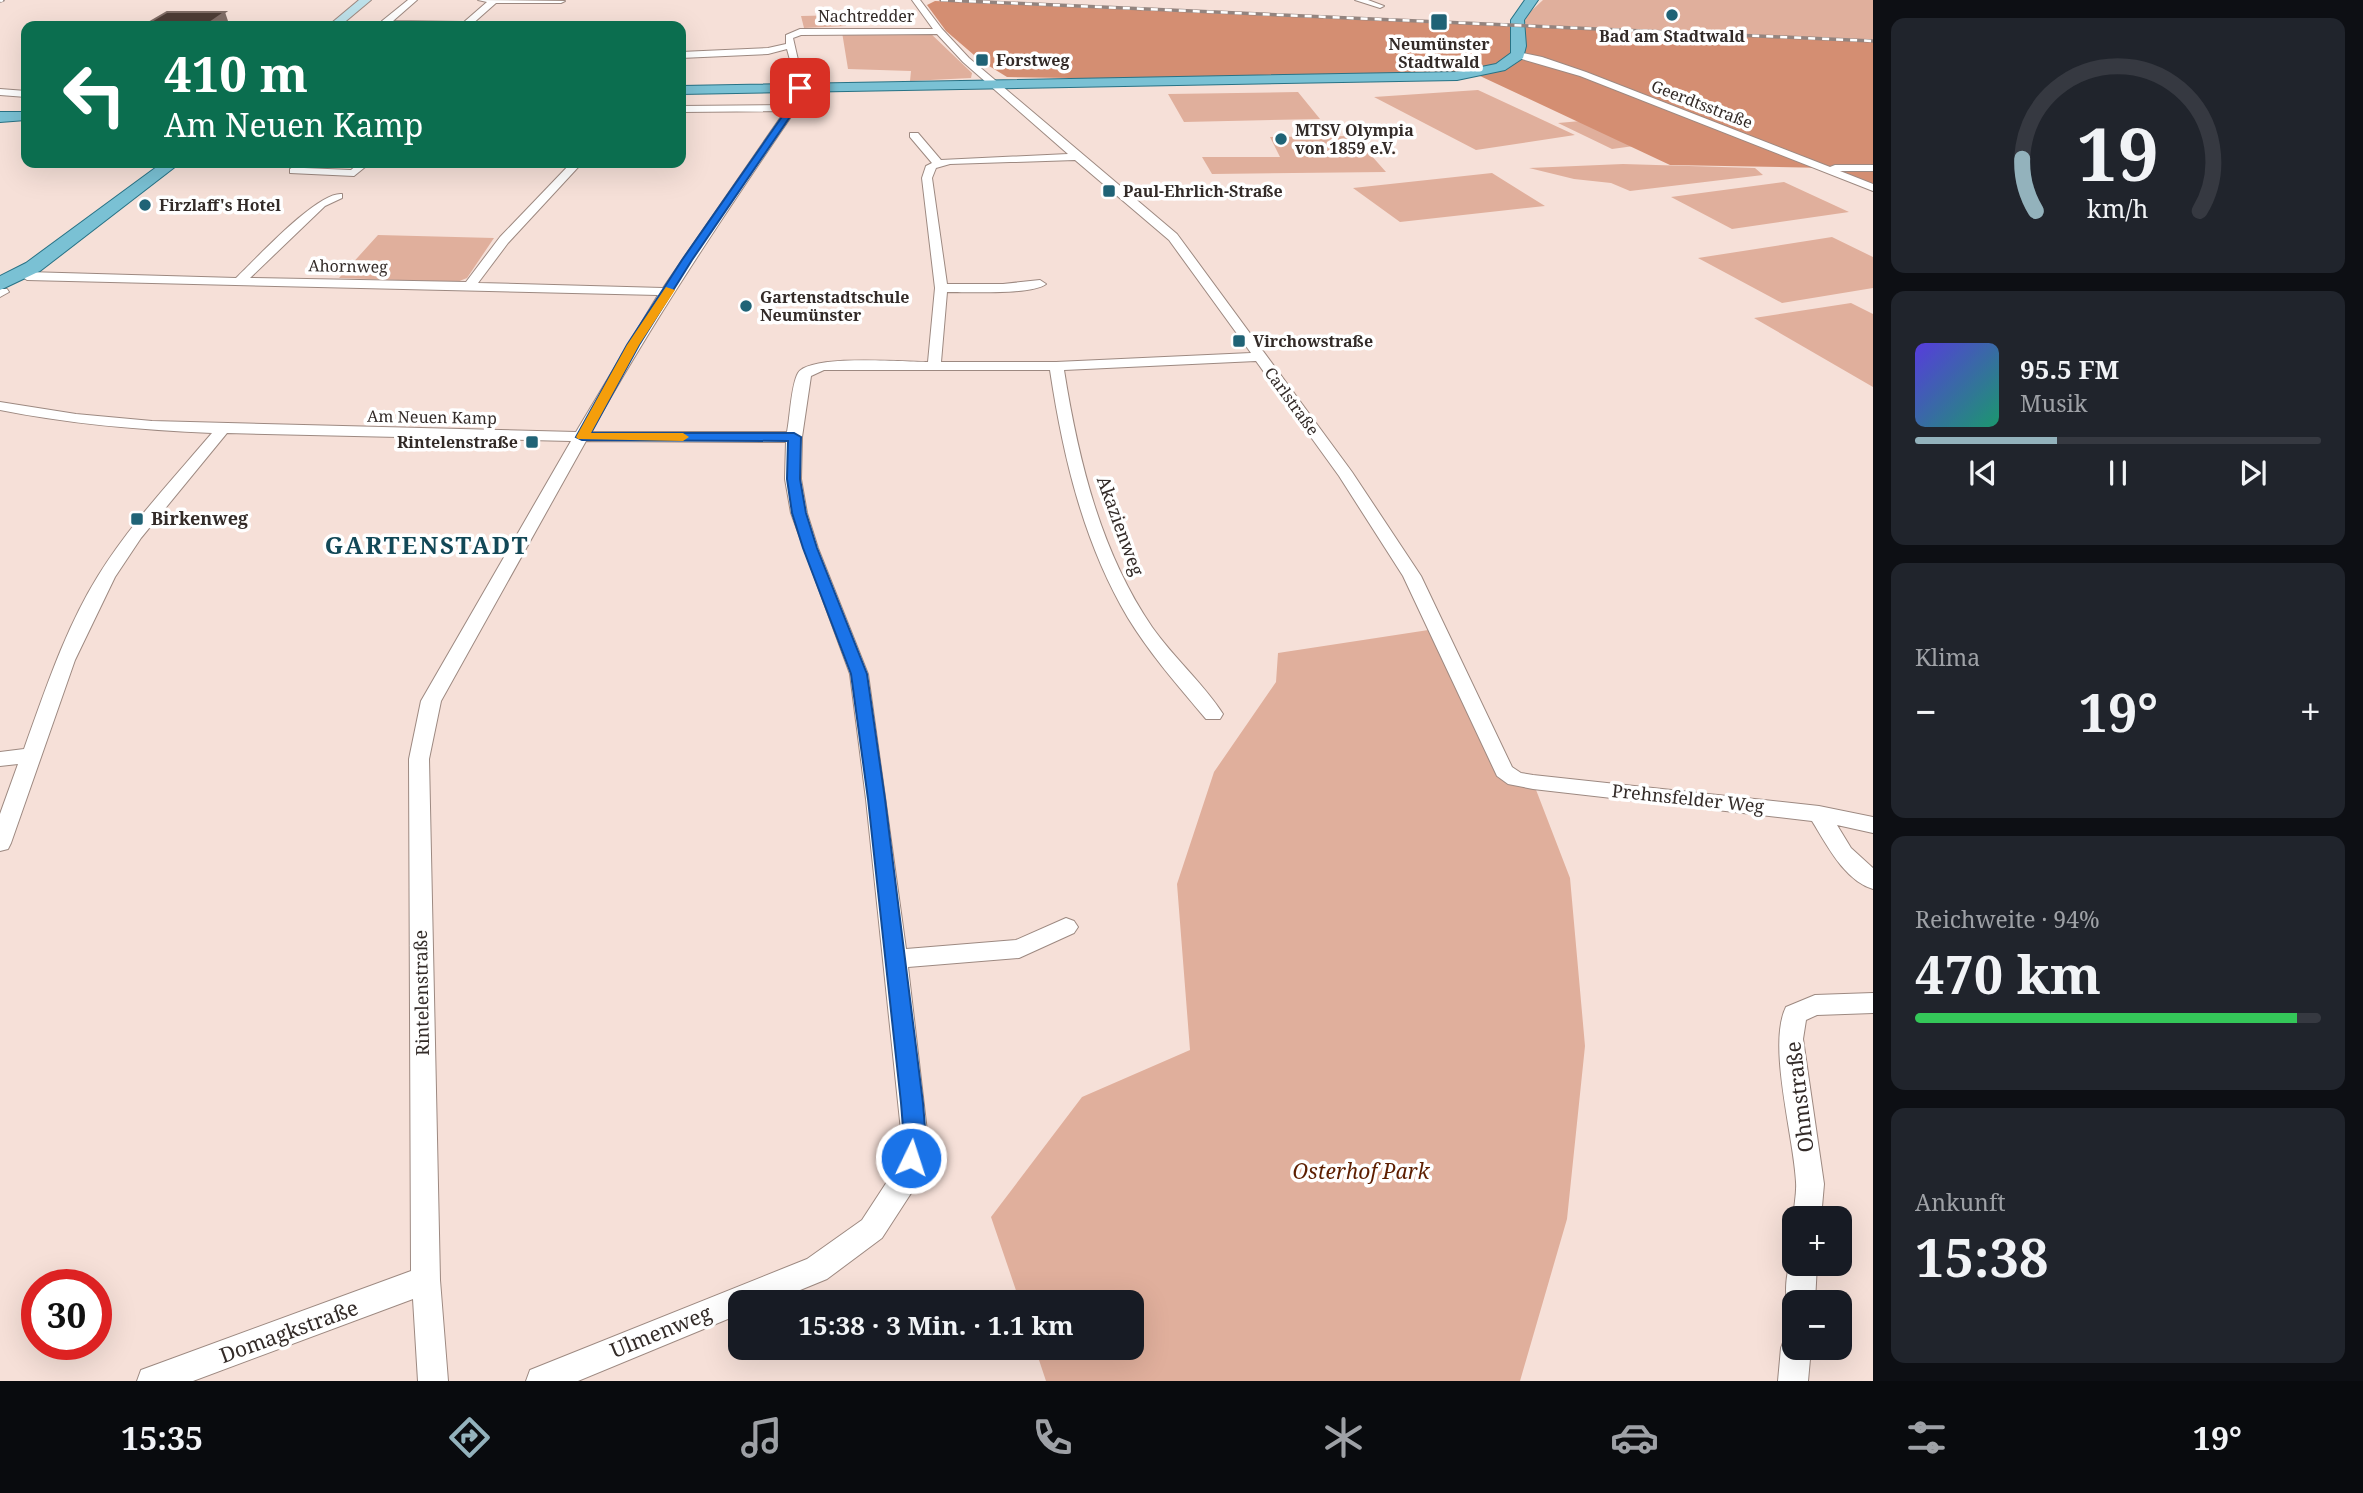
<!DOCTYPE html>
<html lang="de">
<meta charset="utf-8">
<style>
body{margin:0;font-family:"Noto Serif",serif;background:#20242c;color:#f1f3f6;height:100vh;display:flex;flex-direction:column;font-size:26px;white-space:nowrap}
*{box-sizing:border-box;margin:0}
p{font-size:23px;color:#9ea1a6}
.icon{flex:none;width:38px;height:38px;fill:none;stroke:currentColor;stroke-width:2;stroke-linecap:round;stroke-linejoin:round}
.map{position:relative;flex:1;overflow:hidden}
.sheet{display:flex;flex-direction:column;gap:18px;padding:18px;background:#0d0f14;width:490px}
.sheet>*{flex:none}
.top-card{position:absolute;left:21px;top:21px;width:665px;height:147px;border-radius:14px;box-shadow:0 7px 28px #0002;background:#0b6e4f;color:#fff;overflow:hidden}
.fabs{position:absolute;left:1782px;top:1206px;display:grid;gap:14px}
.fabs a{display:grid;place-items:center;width:70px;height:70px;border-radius:14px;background:#171b24;box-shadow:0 7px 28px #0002;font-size:35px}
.speed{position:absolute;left:21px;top:1269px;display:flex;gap:14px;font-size:35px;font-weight:700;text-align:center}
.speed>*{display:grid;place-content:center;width:91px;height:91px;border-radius:50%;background:#171b24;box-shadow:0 7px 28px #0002;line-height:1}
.speed .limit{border:10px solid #d22;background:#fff;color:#111}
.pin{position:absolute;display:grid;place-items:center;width:60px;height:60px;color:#fff;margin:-30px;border-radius:14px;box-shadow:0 4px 10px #0006}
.me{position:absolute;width:77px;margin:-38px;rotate:4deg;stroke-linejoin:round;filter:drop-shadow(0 0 5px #0008)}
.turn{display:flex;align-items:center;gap:24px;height:147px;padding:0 28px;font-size:32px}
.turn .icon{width:91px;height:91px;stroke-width:2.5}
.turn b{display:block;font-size:49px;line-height:60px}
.big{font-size:52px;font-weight:700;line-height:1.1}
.sheet .widget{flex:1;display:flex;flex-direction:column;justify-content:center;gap:10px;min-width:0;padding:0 24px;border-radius:14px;background:#20242c}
.sheet .dial{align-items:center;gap:0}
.dial svg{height:182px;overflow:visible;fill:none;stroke:#363941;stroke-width:7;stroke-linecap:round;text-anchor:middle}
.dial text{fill:#f1f3f6;stroke:none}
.song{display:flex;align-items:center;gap:21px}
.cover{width:84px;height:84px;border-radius:10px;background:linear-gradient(135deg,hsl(250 70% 55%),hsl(160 70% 35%))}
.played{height:7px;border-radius:4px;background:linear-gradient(90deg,#93b2bc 35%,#363941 35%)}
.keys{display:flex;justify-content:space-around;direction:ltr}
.heat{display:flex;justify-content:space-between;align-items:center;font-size:38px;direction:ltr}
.charge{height:10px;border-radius:5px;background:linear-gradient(90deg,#34c759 94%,#363941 0)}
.trip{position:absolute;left:728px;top:1290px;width:416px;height:70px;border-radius:14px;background:#171b24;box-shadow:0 7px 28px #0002;font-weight:700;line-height:70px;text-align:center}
.tab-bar{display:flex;height:112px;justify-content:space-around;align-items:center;background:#090b0e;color:#9ea1a6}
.tab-bar .icon{width:49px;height:49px}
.tab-bar .current{color:#93b2bc}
.tab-bar b{font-size:32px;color:#f1f3f6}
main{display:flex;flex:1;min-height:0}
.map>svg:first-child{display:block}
.green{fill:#e0af9c}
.forest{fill:#d48e72}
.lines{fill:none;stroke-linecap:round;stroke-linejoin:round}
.street-casing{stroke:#9d8981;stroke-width:2}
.secondary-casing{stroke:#9d8981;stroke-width:2}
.primary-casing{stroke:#287285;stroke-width:2}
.street{fill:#fff;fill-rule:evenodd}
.secondary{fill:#bde0e9;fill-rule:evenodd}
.primary{fill:#7ac1d4;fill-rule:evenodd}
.rail-casing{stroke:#93847f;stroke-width:3.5}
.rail{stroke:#fff;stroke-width:2.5;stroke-dasharray:7;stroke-linecap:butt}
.shaded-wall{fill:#806d66}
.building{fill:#4d3c35;stroke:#806d66;stroke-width:2}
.route{fill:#1a73e8;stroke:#114b97;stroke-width:2}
.slow{fill:#f59e0b}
.poi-dot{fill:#206376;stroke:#fff;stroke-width:2.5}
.labels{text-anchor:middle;stroke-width:7;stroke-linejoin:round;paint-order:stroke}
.far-street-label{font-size:16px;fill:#332b28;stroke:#fff}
.far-poi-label{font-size:16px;font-weight:bold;fill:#332b28;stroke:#fff;text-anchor:start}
.poi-label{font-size:18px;font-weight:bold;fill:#332b28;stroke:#fff;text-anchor:start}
.street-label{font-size:18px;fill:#332b28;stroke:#fff}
.near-street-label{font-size:21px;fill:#332b28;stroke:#fff}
.near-park-label{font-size:21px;font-style:italic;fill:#5d1e00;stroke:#fff}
.district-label{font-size:24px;font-weight:bold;letter-spacing:2px;fill:#124857;stroke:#fff}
</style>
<main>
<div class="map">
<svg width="1873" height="1381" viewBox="0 0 1873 1381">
<rect width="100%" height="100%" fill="#f6e0d8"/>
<path class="green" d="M1543,0H1873V40L1527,25L1524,22L1530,12Z
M842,15L846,26L804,28L801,16Z
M928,31L972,73L971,78L910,81L911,71L848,69L842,32Z
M1478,90L1575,135L1476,150L1374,97Z
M1298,92L1320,119L1184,122L1168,94Z
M1581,121L1634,146L1612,149L1558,123Z
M1354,136L1386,172L1212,174L1202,157H1280L1270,137Z
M1623,164L1755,168L1763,175L1630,191L1611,183L1574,179L1529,168Z
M1492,173L1545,206L1400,222L1353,188Z
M1784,182L1849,212L1732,229L1671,197Z
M378,235L494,238L467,278L457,282L339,278Z
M1832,237L1873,257V288L1782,303L1698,258Z
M1851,303L1873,314V387L1754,318Z
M1435,629L1504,782H1533L1570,878L1585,1046L1567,1219L1520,1381H1046L1035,1348H1132V1302H1020L991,1217L1082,1097L1190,1050L1177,884L1214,772L1276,682L1278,653Z"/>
<path class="forest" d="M935,1L1873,42V188L1827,168L1670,165L1480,76L1456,73L1141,79L1007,77L981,61L946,31L927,5Z"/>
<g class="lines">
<g class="street-casing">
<path id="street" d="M408,0H417L393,21L464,22L487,2L478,0L565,1L561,3H496L470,26L382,25V21Z
M912,0H920L942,29L969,58L1177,234L1352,472L1421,576L1512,767L1521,773L1533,775L1819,806L1873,817V833L1837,825L1851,848L1873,868V889C1844,880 1827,845 1812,821L1533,789L1508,784L1497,776L1403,576L1339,476L1256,361L1064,370C1078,458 1100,551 1152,627C1173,657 1203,683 1223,714L1220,719H1206C1178,686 1150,654 1128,618C1083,542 1063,456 1050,370H824L811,376L802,437L801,479L807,513L818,548L868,674L906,949L1016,940L1066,918L1074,921L1078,927L1074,933L1019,958L908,967L928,1140L917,1184L882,1238L827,1279L771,1302H740V1314L578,1381H526L530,1370L807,1259L862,1220L894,1171L902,1140L866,799L850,674L791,513L785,479L786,442L586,441L441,701L429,759L440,1280L448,1381H418L413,1299L193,1381H137L141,1370L152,1366L411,1271L409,759L421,701L571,441L227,433L141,538L115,577L75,660L11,843L8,849L0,851V814L18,764L0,766V752L24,749C45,691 65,629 98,576C130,524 173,479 212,433C141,430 70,424 0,410V402L76,414L152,421L576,432L658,295L27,280L21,276L27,272L236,278C256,259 318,191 342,194V198L325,206L250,278L466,282L500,237L571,163H582L508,243L478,283L663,288L785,111L681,112V106L788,105L795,88L800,85L805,88L797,108C724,215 654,319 591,432H787C790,418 791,385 798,373C810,354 904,362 928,362L935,288L922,178L926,166L932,163L910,137V133H918L941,160L1068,154L963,62L937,34L801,35L793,38L798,60L806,70L801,73L790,60L787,49L768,54L681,58V52L768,48L786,44V35L800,29H933ZM1075,160L1169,240L1251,353L1056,362H941L947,292C968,292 1032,295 1046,284L1040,280L1003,284H947L932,178L936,168L950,164Z
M1355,0H1368L1384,6L1380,8Z
M1518,52L1542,57L1586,72L1830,167L1835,165H1873V171H1840L1873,184V191L1580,76L1515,57L1514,55Z
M0,89L26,91V97L0,95Z
M298,163H309L304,168L351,170L359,163H370L354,176L290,173V169Z
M0,289H7L9,292L0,297Z
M1873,993V1013L1817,1015L1806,1020L1803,1039L1824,1184L1821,1218L1794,1220C1793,1207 1797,1195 1796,1182C1794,1137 1767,1045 1786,1007L1815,995Z
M1793,1254L1794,1264H1817L1815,1302H1794V1314L1790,1312C1783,1296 1786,1271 1793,1254Z
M1794,1334V1348H1811L1808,1381H1778L1781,1348L1785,1337Z"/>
</g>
<g class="secondary-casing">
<path id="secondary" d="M359,0H371L340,26H328Z"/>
</g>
<g class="primary-casing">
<path id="primary" d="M1525,0H1538L1524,20L1526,46L1523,58L1505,70L1457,80L681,94V86L1457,72L1496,64L1511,53V20Z
M0,112H26V120L0,122Z
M162,163H180L40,271L0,290V276L26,263Z"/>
</g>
<use href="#street" class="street"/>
<use href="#secondary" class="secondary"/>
<use href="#primary" class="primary"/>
<g class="rail-casing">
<path id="rail" d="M941,0L1873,41
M0,1L3,0"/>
</g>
<use href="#rail" class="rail"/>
</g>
<path class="shaded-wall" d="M225,12L228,21L221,26H205Z"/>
<path class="building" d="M167,12H225L205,26H143Z"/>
<path class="route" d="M797,86L804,88L796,108L692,260L639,345L591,433H794L801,437L800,479L806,513L817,548L867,674L885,799L923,1103L926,1140L919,1165L911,1168L903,1165L900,1158L904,1140L901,1103L868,799L851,674L803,548L792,513L787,479L788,441L582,440L576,437L627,345L682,260L788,108Z"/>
<path class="slow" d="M666,287L675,290L639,345L591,433H683L689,437L683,441L578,439L576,437L627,345Z"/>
<g class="poi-dot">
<circle cx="1672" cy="15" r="7"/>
<rect x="1430" y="13" width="18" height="18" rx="3.5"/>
<rect x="975" y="53" width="14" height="14" rx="3.5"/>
<circle cx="1281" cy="139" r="7"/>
<rect x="1102" y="184" width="14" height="14" rx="3.5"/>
<circle cx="145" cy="205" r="7"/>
<circle cx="746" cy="306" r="7"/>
<rect x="1232" y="334" width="14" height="14" rx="3.5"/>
<rect x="525" y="435" width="14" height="14" rx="3.5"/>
<rect x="130" y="512" width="14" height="14" rx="3.5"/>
</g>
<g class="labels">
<g class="far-street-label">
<text x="866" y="22">Nachtredder</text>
<text transform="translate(1702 104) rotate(21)" y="6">Geerdtsstraße</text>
<text transform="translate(348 266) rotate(1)" y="6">Ahornweg</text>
<text transform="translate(1292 401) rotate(54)" y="6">Carlstraße</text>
<text transform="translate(432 417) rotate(1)" y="6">Am Neuen Kamp</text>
</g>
<g class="far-poi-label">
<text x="1672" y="42" text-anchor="middle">Bad am Stadtwald</text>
<text x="1439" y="50" text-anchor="middle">Neumünster<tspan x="1439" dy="18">Stadtwald</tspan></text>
<text x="996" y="66">Forstweg</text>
<text x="1295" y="136">MTSV Olympia<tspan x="1295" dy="18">von 1859 e.V.</tspan></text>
<text x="1123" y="197">Paul-Ehrlich-Straße</text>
<text x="159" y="211">Firzlaff's Hotel</text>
<text x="760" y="303">Gartenstadtschule<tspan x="760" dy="18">Neumünster</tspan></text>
<text x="1253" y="347">Virchowstraße</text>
<text x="518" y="448" text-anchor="end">Rintelenstraße</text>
</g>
<g class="poi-label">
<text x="151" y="525">Birkenweg</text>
</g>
<g class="street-label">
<text transform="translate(1120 526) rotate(70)" y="6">Akazienweg</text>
<text transform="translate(1688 799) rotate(6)" y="6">Prehnsfelder Weg</text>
<text transform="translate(422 993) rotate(-91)" y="6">Rintelenstraße</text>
</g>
<g class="near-street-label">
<text transform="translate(1800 1097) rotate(-97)" y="7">Ohmstraße</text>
<text transform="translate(289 1332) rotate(-20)" y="7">Domagkstraße</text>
<text transform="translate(661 1332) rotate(-22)" y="7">Ulmenweg</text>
</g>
<g class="near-park-label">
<text x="1361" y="1179">Osterhof Park</text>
</g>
<g class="district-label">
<text x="427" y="554">GARTENSTADT</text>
</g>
</g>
</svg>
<div class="fabs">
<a>+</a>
<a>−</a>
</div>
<div class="speed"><div class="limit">30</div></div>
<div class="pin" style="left:800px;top:88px;background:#d93025"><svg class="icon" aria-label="arrive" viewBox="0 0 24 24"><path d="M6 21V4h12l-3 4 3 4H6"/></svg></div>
<svg class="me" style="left:911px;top:1158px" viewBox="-20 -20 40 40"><circle r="17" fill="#1a73e8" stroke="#fff" stroke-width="3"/><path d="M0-11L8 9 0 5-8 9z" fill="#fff"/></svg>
<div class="trip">15:38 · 3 Min. · 1.1 km</div>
<div class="top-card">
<div class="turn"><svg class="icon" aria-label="left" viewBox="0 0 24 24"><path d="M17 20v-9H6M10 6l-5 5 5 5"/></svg><div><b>410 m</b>Am Neuen Kamp</div></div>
</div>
</div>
<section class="sheet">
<div class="widget dial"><svg viewBox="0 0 100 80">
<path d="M14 69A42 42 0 1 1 86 69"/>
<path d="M14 69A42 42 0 0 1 8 46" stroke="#93b2bc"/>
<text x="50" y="56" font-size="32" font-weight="700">19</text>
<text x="50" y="72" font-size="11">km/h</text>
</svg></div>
<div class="widget">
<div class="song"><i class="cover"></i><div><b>95.5 FM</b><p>Musik</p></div></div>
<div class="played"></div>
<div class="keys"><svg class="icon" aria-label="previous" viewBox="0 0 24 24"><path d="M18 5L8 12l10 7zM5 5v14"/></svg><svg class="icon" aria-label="pause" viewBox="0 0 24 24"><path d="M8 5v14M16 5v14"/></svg><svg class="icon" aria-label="next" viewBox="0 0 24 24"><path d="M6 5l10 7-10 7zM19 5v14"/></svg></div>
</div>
<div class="widget"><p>Klima</p>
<div class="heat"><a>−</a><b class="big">19°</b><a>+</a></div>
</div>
<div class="widget"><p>Reichweite · 94%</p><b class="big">470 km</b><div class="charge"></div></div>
<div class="widget"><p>Ankunft</p><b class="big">15:38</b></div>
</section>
</main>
<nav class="tab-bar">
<b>15:35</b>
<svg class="icon current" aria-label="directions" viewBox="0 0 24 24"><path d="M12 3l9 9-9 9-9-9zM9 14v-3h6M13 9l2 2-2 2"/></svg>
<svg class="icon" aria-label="music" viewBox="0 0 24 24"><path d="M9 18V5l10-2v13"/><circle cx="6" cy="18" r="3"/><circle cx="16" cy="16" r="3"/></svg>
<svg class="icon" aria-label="phone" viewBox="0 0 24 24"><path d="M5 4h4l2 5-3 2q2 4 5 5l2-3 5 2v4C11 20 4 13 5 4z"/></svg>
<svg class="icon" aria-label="climate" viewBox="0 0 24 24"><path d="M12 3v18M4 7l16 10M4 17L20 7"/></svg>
<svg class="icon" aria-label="car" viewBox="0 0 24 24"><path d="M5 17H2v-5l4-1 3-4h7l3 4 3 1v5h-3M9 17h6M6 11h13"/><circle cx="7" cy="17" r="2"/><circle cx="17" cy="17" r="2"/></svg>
<svg class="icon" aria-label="filters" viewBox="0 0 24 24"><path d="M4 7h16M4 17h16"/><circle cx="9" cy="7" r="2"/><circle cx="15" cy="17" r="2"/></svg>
<b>19°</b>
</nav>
